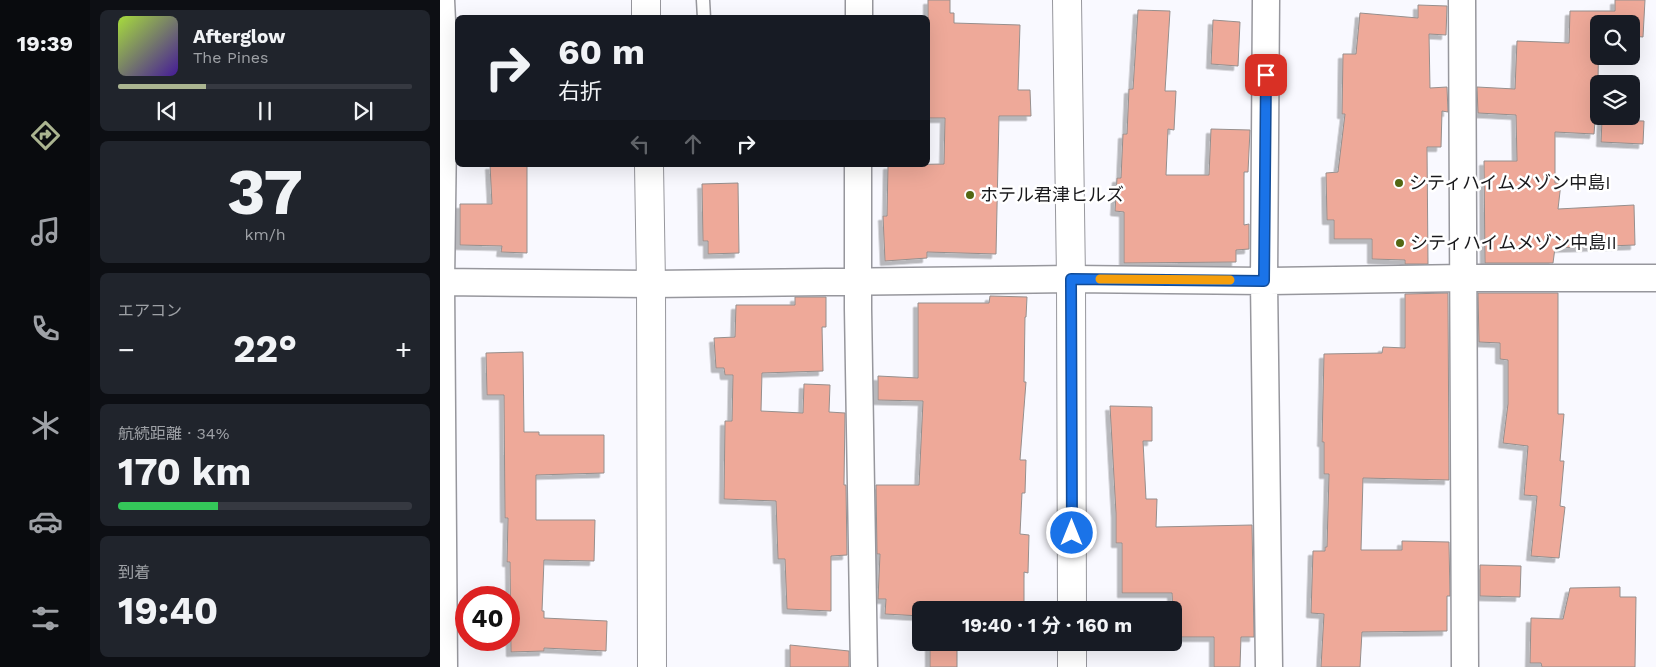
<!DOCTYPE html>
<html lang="ja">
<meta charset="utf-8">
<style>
body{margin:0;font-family:"Work Sans","Noto Sans JP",sans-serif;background:#20242c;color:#f1f3f6;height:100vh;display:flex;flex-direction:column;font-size:19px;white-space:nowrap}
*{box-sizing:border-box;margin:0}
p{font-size:16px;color:#9ea1a6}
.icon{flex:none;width:28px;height:28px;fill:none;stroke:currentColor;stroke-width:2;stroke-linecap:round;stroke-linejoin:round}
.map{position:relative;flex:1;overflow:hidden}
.details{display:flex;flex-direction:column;gap:10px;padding:10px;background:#0d0f14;width:350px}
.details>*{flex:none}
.hud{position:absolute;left:15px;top:15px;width:475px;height:152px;border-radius:8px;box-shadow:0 5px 20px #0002;background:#171b24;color:#f1f3f6;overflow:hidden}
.controls{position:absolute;left:1150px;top:15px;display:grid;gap:10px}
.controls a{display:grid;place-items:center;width:50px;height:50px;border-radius:8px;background:#171b24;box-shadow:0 5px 20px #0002;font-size:25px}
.speed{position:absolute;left:15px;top:586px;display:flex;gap:10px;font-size:25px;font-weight:700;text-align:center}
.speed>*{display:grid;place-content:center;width:65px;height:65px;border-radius:50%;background:#171b24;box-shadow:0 5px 20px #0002;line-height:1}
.speed .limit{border:8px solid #d22;background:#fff;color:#111}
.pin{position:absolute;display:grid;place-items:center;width:42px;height:42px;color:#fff;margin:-21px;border-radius:10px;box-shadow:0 2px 8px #0006}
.me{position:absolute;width:55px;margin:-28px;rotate:0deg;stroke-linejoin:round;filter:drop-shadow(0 0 4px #0008)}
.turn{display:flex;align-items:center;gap:18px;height:105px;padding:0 20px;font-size:22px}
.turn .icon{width:65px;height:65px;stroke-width:2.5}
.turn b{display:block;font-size:35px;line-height:42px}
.lanes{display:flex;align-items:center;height:48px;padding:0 20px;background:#0003;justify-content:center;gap:25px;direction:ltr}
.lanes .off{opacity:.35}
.big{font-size:38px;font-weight:700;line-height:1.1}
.details .tile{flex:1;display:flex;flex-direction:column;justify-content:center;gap:8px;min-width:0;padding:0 18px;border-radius:8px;background:#20242c}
.details .dial{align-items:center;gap:0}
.dial b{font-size:65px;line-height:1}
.song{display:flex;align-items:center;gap:15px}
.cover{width:60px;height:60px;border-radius:8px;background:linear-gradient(135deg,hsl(80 70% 55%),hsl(260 70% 35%))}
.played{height:5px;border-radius:2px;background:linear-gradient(90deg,#aab490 30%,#363941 30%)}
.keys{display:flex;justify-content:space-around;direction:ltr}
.heat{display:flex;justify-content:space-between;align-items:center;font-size:28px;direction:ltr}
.charge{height:8px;border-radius:4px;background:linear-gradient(90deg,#34c759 34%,#363941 0)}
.trip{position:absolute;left:472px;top:601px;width:270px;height:50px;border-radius:8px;background:#171b24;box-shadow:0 5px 20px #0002;font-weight:700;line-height:50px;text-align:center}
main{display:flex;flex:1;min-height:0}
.dock{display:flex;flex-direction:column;width:90px;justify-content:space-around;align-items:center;background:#090b0e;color:#9ea1a6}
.dock .icon{width:35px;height:35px}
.dock .active{color:#aab490}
.dock b{font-size:22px;color:#f1f3f6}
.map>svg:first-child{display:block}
.building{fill:#eea999;stroke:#968f8d;filter:url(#shadow)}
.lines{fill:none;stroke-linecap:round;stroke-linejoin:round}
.lane-casing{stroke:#97979d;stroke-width:15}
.street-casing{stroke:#97979d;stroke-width:29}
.secondary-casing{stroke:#97979d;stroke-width:30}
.lane{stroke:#fff;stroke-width:12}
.street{stroke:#fff;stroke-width:26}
.secondary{stroke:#fff;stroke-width:28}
.route-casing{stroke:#114b97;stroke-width:12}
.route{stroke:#1a73e8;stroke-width:9}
.slow{stroke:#f59e0b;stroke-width:9}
.poi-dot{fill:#536713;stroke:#fff;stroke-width:2}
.labels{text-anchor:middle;stroke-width:5;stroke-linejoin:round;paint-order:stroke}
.poi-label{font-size:18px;fill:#19191c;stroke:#fff;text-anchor:start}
</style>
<main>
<nav class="dock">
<b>19:39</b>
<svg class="icon active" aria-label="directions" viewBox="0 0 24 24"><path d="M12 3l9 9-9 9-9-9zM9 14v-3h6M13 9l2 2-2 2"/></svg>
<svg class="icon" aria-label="music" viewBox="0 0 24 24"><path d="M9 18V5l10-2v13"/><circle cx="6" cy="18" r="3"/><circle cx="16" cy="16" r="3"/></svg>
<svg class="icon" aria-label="phone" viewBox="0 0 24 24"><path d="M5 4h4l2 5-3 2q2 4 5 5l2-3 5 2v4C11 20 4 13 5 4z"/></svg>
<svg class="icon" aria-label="climate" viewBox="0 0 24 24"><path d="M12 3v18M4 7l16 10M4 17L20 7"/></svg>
<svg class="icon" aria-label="car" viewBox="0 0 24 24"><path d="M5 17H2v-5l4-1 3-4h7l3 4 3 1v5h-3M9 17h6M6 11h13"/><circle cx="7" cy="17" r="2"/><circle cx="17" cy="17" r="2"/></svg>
<svg class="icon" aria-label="filters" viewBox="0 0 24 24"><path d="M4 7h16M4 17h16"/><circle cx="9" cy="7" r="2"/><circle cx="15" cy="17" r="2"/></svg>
</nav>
<section class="details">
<div class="tile">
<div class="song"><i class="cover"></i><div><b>Afterglow</b><p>The Pines</p></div></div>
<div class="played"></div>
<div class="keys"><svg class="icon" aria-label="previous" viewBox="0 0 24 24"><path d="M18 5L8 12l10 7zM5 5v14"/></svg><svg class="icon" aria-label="pause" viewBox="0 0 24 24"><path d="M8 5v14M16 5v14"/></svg><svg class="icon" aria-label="next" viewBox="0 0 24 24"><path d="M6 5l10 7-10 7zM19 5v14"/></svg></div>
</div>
<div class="tile dial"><b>37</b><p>km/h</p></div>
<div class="tile"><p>エアコン</p>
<div class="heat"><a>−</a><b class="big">22°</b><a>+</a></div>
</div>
<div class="tile"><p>航続距離 · 34%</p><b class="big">170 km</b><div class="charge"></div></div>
<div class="tile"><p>到着</p><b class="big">19:40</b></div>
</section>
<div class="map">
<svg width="1216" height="667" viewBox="0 0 1216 667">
<defs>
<filter id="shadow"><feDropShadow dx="-4.5" dy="4.5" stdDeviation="0" flood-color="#0004"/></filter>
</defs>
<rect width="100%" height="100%" fill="#f9f9ff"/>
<path class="building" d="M488,0H510V13H514V23L580,25L578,90H590L591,116H559L556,254L487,252V258L445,261L443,216H447L448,165L504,164L505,118H488Z
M1175,0H1205L1203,37L1191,36V24H1159L1158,81L1154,134L1115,132V183H1121L1118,209L1194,205L1195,245L1115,248L1113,263H1045L1044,161H1077L1076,115L1038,113L1037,87L1075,89L1077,41L1129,43L1130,11H1175Z
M978,5L1007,6L1006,35L989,34L990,88L1007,87L1008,112L1002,111L1001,147H987L988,264H965V260L932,259V239H894V220H887L886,173L898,172L905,114H902L903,54H916L920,13L978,18Z
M698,10L730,11L725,91H736L734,130L728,129L726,175H769L771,129L810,130L808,172H804V225L809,224V249L796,250V262L684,263V212L675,211L677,178H681L683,134H687L689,89H693Z
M773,20L800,22L798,66L771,64Z
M1162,120L1204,121L1203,144L1161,142Z
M50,165H87V253L61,252L62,246L20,245V204H52Z
M298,183L299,253L268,254V241H263L262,184Z
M1008,293L1009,480L923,478L921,550H962V541L1009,542L1010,596H1007V631L922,632L920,667H881L884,614L871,613L873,551H885V547H887L889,474H884V442H882L884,354L942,353L943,347L965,348V294Z
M1038,293H1118V414H1124L1120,461H1124L1120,506L1125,507L1119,558L1091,556L1097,496L1084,495L1088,446L1063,443L1068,404V360L1060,359V343L1039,342Z
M550,296L587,297L586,317H585L584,382H586L580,460H586L585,493H582L580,534L589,535L588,573L584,572V608L517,607V610H481V616L445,614L446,599H438L440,554H437L436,485H479L483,401L438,400V376L478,378V303H549Z
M355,297H386V327H382L383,371L322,373L321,411L363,413L364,384L390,385L389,412L405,413L404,485H406L407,555L391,556V611L347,609L345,559H338L336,501L284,499L285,421H292L293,375H285L284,368H276L274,338L295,337L296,305H355Z
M83,352L84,432H99V435H164V473L96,475V520H155L154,561L104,560L102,611H104V618L167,621L166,651L104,648V651L71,652L70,562H67L68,518H65L64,395H47L46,353Z
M670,406L712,407V441H703L706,499H717L716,527L812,525L814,637H801L800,667H774V637H734L732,593H682V543H676V513Z
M1040,565L1081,566L1080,597L1040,596Z
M1180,587V597H1196L1195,667H1102L1101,663H1090L1091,618L1123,619L1130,588Z
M490,642H517V667H490Z
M350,645L409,651V667H350Z"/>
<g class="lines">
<g class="lane-casing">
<path id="lane" d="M263,0L264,18"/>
</g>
<g class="street-casing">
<path id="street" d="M1,0L4,63L1,282L4,667
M826,0L824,281L829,667
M1022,0L1025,667
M419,18V0
M418,165V309L424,667
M0,282L211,284L631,279L824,281L1024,278H1216"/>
</g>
<g class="secondary-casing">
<path id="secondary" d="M206,0V18
M627,0L631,279L632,610
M209,165L211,284L212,667
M632,642V667"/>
</g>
<use href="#lane" class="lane"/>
<use href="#street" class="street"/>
<use href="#secondary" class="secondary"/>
</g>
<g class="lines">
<g class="route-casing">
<path id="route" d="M632,533L631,279L824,281L826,75"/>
</g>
<use href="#route" class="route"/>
<path class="slow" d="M660,279L790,280"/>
</g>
<g class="poi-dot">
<circle cx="959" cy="183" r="5"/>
<circle cx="530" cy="195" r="5"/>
<circle cx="960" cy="243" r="5"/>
</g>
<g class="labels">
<g class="poi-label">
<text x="969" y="189">シティハイムメゾン中島I</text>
<text x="540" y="201">ホテル君津ヒルズ</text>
<text x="970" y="249">シティハイムメゾン中島II</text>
</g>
</g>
</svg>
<div class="controls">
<a><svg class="icon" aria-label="search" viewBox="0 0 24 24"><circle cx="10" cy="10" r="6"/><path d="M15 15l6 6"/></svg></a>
<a><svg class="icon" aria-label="layers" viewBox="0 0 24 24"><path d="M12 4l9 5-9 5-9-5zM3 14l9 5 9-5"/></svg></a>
</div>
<div class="speed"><div class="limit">40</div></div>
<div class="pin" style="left:826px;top:75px;background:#d93025"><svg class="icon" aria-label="arrive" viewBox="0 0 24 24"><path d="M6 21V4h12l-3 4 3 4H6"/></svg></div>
<svg class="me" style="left:632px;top:533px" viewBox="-20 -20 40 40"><circle r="17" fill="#1a73e8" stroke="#fff" stroke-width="3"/><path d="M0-11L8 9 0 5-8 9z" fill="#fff"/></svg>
<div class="trip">19:40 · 1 分 · 160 m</div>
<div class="hud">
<div class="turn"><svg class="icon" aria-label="right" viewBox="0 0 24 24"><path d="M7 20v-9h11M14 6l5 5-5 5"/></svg><div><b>60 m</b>右折</div></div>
<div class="lanes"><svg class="icon off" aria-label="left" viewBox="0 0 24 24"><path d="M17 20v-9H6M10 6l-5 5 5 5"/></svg><svg class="icon off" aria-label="ahead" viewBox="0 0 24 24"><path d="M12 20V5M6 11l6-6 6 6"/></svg><svg class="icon" aria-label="right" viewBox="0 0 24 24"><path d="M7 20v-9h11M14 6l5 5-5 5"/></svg></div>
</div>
</div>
</main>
